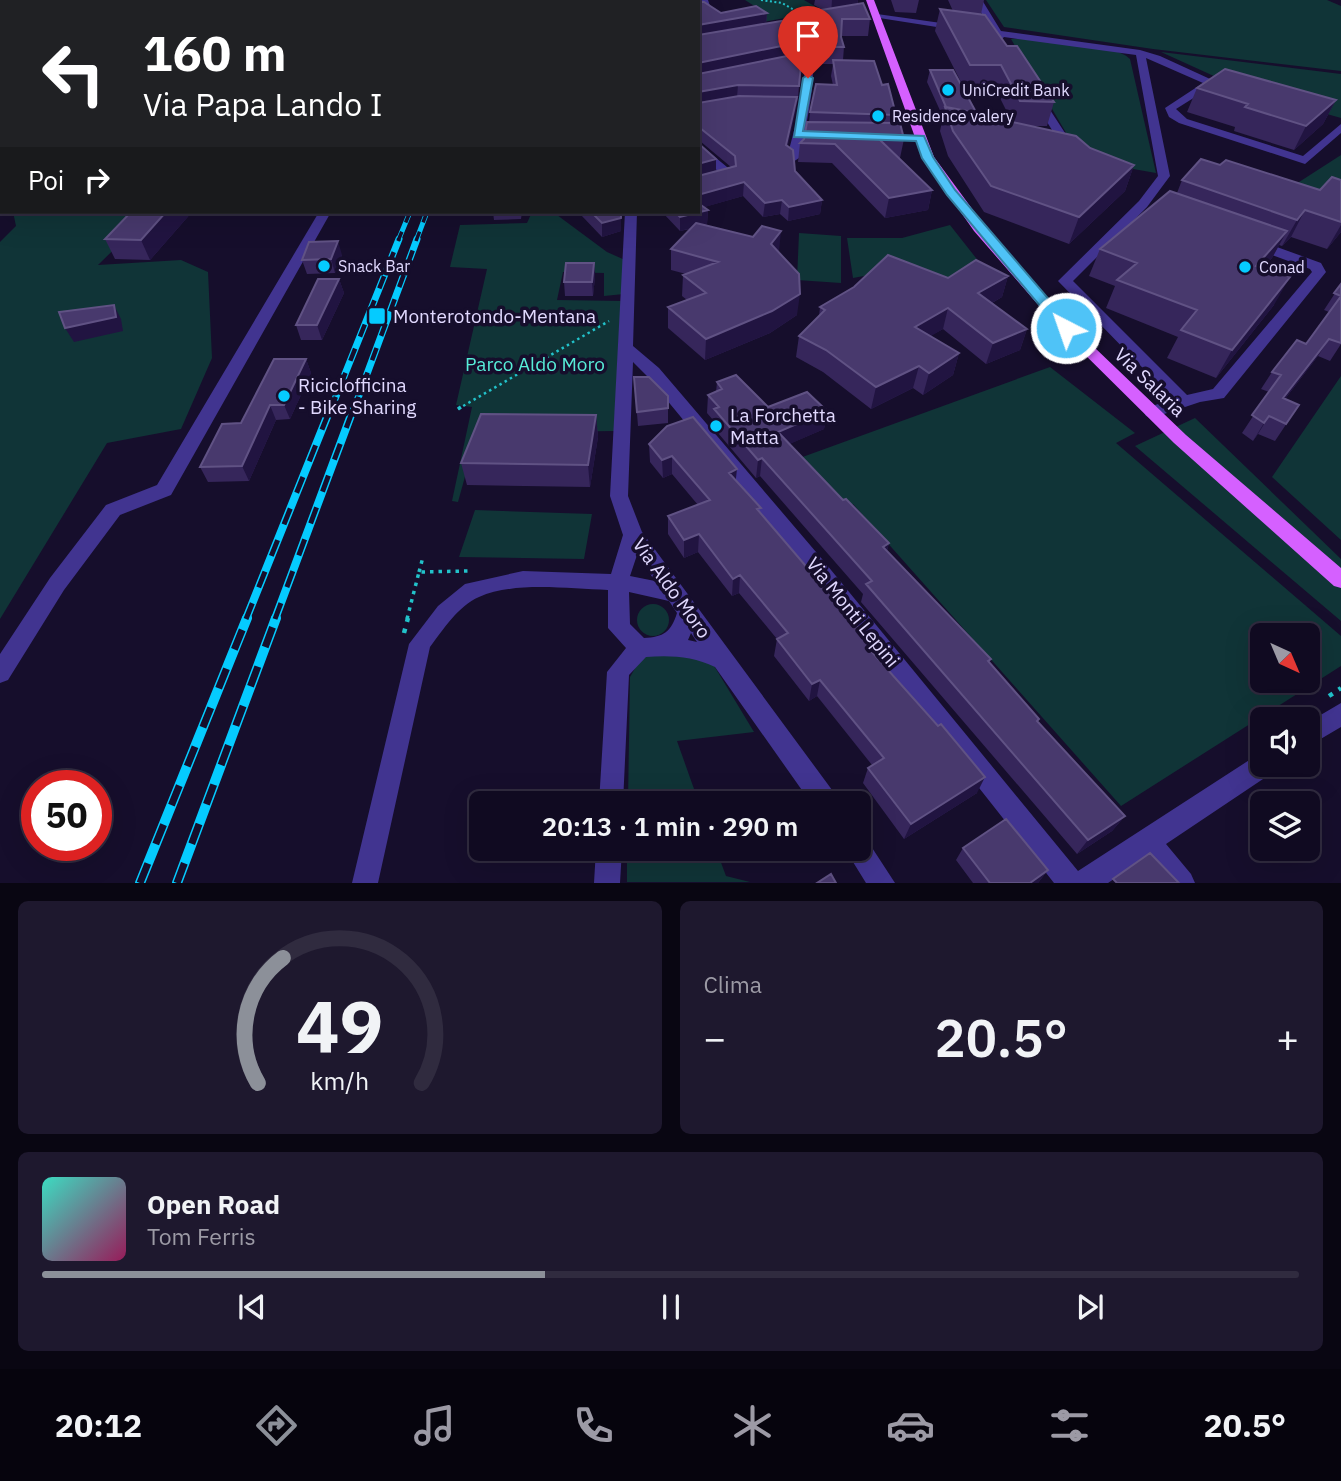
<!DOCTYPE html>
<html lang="it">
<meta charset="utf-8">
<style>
body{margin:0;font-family:"IBM Plex Sans",sans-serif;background:#1e182e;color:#f1f3f6;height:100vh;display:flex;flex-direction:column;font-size:26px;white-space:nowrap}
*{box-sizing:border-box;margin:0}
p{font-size:23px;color:#9c9aa5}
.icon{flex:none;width:38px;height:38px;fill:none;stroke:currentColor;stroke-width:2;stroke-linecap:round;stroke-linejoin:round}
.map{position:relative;height:883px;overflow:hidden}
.details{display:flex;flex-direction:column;gap:18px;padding:18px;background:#090612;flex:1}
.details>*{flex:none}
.guide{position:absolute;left:0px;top:0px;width:700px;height:214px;box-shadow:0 7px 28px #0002,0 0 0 2px #302b3f;background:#202124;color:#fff;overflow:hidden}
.needle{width:46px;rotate:136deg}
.buttons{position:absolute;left:1250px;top:623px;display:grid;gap:14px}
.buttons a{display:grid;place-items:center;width:70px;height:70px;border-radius:10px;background:#100a21;box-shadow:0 7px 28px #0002,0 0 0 2px #302b3f;font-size:35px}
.speed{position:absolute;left:21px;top:770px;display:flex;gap:14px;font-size:35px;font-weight:700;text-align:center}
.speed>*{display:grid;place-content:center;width:91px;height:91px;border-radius:50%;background:#100a21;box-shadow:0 7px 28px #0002,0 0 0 2px #302b3f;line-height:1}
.speed .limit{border:10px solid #d22;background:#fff;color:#111}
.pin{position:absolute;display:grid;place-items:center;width:60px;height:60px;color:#fff;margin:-72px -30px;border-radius:50% 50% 50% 0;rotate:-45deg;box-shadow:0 0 7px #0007}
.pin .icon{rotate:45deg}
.me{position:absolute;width:77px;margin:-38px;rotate:319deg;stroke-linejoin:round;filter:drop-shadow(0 0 5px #0008)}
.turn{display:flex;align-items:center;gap:24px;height:147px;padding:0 28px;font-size:32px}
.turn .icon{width:91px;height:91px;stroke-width:2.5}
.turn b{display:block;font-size:49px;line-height:60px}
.then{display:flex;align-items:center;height:66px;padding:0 28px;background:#0003;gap:14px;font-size:26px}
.big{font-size:52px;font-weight:600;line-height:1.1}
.details .card{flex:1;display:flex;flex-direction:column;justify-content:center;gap:10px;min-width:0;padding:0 24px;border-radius:10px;background:#1e182e}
.details .dial{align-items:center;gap:0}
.dial svg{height:182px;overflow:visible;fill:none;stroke:#302b3f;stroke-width:7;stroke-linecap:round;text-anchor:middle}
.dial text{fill:#f1f3f6;stroke:none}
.song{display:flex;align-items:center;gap:21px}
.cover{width:84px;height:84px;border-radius:10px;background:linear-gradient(135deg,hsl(170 70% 55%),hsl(330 70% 35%))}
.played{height:7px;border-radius:4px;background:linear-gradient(90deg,#8c9099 40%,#302b3f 40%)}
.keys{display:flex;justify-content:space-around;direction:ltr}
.heat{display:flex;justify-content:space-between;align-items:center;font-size:38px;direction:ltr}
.details .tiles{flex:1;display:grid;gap:18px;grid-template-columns:1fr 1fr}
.card:last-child{grid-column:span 2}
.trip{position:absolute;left:469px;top:791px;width:402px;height:70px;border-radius:10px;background:#100a21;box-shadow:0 7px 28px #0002,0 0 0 2px #302b3f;font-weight:600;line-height:70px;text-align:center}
.menu{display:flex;height:112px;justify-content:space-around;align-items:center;background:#06040d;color:#9c9aa5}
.menu .icon{width:49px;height:49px}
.menu .selected{color:#8c9099}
.menu b{font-size:32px;color:#f1f3f6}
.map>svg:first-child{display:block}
.green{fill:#103437;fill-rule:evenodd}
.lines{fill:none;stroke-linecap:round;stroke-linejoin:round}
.path-far3{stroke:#22c2ca;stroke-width:2;stroke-dasharray:2 2.5;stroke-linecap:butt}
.path-far2{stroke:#22c2ca;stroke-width:2.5;stroke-dasharray:2.5 3.5;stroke-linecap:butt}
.path-far1{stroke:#22c2ca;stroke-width:3.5;stroke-dasharray:3.5 5;stroke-linecap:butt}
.path{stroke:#22c2ca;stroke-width:4.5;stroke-dasharray:4.5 7;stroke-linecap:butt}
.minor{fill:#413490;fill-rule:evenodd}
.major{fill:#d560ff;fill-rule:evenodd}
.rail-far3-casing{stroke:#05cbff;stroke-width:5}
.rail-far2-casing{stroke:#05cbff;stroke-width:7}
.rail-far1-casing{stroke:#05cbff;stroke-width:8}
.rail-casing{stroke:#05cbff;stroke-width:10}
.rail-far3{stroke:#160e2c;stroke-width:3.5;stroke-dasharray:10;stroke-linecap:butt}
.rail-far2{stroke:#160e2c;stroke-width:4.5;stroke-dasharray:13;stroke-linecap:butt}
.rail-far1{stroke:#160e2c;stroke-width:5;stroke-dasharray:17;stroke-linecap:butt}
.rail{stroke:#160e2c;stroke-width:7;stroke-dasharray:21;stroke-linecap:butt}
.wall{fill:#36265b}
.shaded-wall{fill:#211441}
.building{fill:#48396d;stroke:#605284;stroke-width:2}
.route{fill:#4fc3f7;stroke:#337fa1;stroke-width:2}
.poi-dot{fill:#05cbff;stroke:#160e2c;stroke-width:2.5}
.labels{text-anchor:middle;stroke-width:7;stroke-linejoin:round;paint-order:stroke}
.far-poi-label{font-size:16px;fill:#e1d9ff;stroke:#160e2c;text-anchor:start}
.poi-label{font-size:19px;fill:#e1d9ff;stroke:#160e2c;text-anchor:start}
.park-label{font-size:19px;fill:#57edd8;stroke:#160e2c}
.street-label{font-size:19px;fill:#e1d9ff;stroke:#160e2c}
</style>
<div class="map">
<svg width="1341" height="883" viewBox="0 0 1341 883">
<rect width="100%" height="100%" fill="#160e2c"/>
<path class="green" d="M745,0H804L823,11L763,22L765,13Z
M986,0H1327L1341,6V71L1153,49L1004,27Z
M1026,38C1048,41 1117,44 1130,59L1156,173L1082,160L1011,39Z
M1161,52L1341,74V118L1249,92Z
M1341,155V202L1282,193Z
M13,212H152L98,265L181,260L208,272L212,358L181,429L107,443L0,619V242L16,226Z
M532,212H553L607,252L625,260L624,294L604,296V273L563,272L557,300L621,301L614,431L477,433L458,502L452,501L472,407L456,405L487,269L450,267L460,225L527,223Z
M950,225L991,277L959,281L880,273L853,278L847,238H902Z
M799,233L841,236V283L797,280Z
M1050,367L1135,433L1116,443L1341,636V666L1121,806L853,504L841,509L797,459ZM1262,635H1307V681H1262Z
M1341,376V540L1272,477Z
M1195,418L1341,559V621L1135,446Z
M475,510L592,514L584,559L459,557Z
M637 620a16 16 0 1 1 32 0a16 16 0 1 1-32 0Z
M644,653L710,659L754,732L677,741L699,803H628L630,677Z
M627,849H716L726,876L750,882H627Z"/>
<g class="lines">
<path class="path-far3" d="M761,0L782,3L805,16"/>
<path class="path-far2" d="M458,409L609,321"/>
<path class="path-far1" d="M458,409L461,407
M419,572L423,557
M407,619L419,572L468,571"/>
<path class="path" d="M404,633L408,618
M1329,696L1341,688"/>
<path class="minor" d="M92,0H101L91,2Z
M660,0H708L711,9L698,12V6H702L698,2H658Z
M974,0H982L1001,31L1140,50L1160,56L1221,84V88L1211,87L1176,109L1187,119L1303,156L1341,124V133L1305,164L1179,123L1169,117L1165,108L1203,83L1146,58L1170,176L1147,207L1073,281L1187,395L1213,389L1312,272L1310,269L1248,246V240H1258L1321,263L1326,272L1224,398L1200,402L1152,418L1146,416L1144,412L1146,408L1173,399L1058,281L1139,201L1158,176L1136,55L1004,37L1000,41L994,36L873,17L877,14L991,30Z
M785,24C835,22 804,133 799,158L793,162L787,158C794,129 815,65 798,38C795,34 789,31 785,28Z
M0,88H2L0,95Z
M1033,96H1041L1067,136L1065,138H1057L1032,98Z
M882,134L921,135L927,138L921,141L878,139V135Z
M698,143L733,172V178L698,188V180L721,174L698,153Z
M2,201V209L0,210V202Z
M319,212H331L171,495L120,515L64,590L8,680L0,683V654L50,578L106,505L157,485Z
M625,212H637L633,346L659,368L822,559L1078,871L1254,757L1262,754V765H1275L1272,773L1166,844L1191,874L1195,883H1165L1145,858L1108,883H1054L808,571L647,376L633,362L628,496L642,532L835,794L838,803H811L715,667C693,656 669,655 646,657L629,675L623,803H599L607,672L626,648L608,628V590C569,589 515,581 479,597C458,606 443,630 430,647L378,883H352L409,644L438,606L465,584L523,571L611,574L623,535L610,496ZM637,555L655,581L630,576ZM629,592L669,601L677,613C671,632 664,637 644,638L630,624ZM691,633L697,642L688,640Z
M1341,703V727L1307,747V723Z
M859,837L867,840L895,883H866L845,849H859Z
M596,849H622L620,883H594Z"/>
<path class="major" d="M866,0H874L934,157L984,225L1071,325L1186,435L1341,568V588L1334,586L1174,443L1061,331L974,231L922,157Z
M2,172V180L0,181V173Z"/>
<g class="rail-far3-casing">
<path id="rail-far3" d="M398,241L410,212
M416,241L427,212"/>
</g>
<g class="rail-far2-casing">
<path id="rail-far2" d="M331,409L399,239
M354,409L417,239"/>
</g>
<g class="rail-far1-casing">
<path id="rail-far1" d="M246,619L331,407
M275,619L354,407"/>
</g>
<g class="rail-casing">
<path id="rail" d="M140,883L247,618
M177,883L276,618"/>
</g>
<use href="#rail-far3" class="rail-far3"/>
<use href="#rail-far2" class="rail-far2"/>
<use href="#rail-far1" class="rail-far1"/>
<use href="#rail" class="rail"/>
</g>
<path class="wall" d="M815,0H858V4L870,19L868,36H841L844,47L843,60L882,85L896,115L895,123L904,139L900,158H898L932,190L928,210L885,218L832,163L798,162L800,143L804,139L809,122L810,112L833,85L831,76L833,64H816L811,42L801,29L803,13L823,10L814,5Z
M891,0H919L916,13L895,12Z
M948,0H984L981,14L1054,102L1047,126H1029L1134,165L1125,191L1069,244L984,212L948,156L940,131L943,117L927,82L930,70L976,112L975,113L1012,122L995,88H964L935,31L940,9L953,11Z
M698,2L721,13H767L766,24L801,42L800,54L802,53L798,98L787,146L795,171L822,200L820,214L788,221L780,214L763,217L743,196L704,207L708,210L707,224L705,225L779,252L797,315L770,333L705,360L668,328V307L687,300L682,296L683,275L686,274L671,270V249L690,229L680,231L662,212H698L716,159V171L731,167L700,141H698Z
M1197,88L1336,100L1323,124L1294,150L1234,131L1235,127L1187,112Z
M0,100H2V128L0,127Z
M1220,165L1320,190L1341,180V232L1327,249L1291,237L1282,246L1279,245L1272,258L1263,268L1274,305L1216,378L1167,358L1178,337L1106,308L1115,286L1089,276L1100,249L1177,193L1182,180Z
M131,212H192L150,260L115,259L105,239Z
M493,212H522L521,219L494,220Z
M581,212H618L621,231L602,237L581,215Z
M342,255L335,273L307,274L302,260Z
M594,263L595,277L593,296H565L564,282Z
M1008,276L1002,297L992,303L1027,329L1020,350L986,364L943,329L930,336L959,353L953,375L923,395L913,388L871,409L823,372L796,357L799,336L819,316L820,307L948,278Z
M339,279L344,293L322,340H301L296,325Z
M1341,284V344L1330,361L1318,356L1285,399L1299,405L1275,441L1258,434L1253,441L1242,433L1269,392L1261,389L1272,372L1306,344L1329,312L1324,310Z
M306,359L311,373L290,419L276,420L249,481L208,482L200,467L241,423Z
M634,377L668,396V423L638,426Z
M717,382L768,407L827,411L824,429L789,444L843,500L889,543L887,551L991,659L989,663L1038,722L1125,816L1112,831L1077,854L861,602L863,594L760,476L756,478L713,427V420L707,413L708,395L716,392Z
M596,415L598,437L590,487L467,485L461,463Z
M649,444L736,480L760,513L876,648L874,654L977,793L904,839L863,783L868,768L872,765L817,696L809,701L774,656L777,639L739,593L732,596L698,552L684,558L668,534V516L698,505L672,474L663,478L650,462Z
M963,848L1048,870L1038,883H973L956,860Z"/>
<path class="shaded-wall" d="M832,0H858L857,9L831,14Z
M767,13L766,25L698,36V25Z
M801,42L800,54L698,75V63Z
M738,85L737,97L698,105V92Z
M797,97L796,110L785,159L786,145Z
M1336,100L1323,124L1294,150L1306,126Z
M716,159V173L698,178V164Z
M1134,165L1125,191L1069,244L1079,217Z
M744,182L743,196L698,209V195Z
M932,190L928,210L885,218L889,198Z
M782,200L780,214L763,217L765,203Z
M822,200L820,214L788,221L789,207Z
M708,210L707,224L680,231V217Z
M1305,210L1291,237L1282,246L1297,220Z
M166,212H192L150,260L141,240Z
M621,215V231L602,237V223Z
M1341,225V232L1327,249Z
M781,231L779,252L769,264L771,244Z
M1287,231L1272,258L1241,293L1256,266Z
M338,241L342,255L335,273L331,259Z
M594,263L595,277L593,296L592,282Z
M1008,276L1002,297L972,314L978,293Z
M1290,277L1274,305L1216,378L1232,350Z
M339,279L344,293L322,340L317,325Z
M800,294L797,315L770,333L705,360L706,339Z
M114,305L121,319L123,331L74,342L65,328Z
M948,308L943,329L909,349L915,327Z
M1027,329L1020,350L986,364L993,343Z
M1329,339L1318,356L1272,416L1283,398Z
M959,353L953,375L923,395L929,373Z
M306,359L311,373L290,419L284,405Z
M919,366L913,388L871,409L876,387Z
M270,405L276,420L249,481L242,466Z
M827,411L824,429L776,450L778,432Z
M596,415L598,437L590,487L588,465Z
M1269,416L1258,434L1253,441L1264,423Z
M672,456V474L663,478L662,460Z
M762,458L760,476L756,478L758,460Z
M737,469L735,487L729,473Z
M699,534L698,552L684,558V540Z
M889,543L884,561L883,547Z
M740,575L739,593L732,596L733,579Z
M820,680L817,696L809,701L812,684Z
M985,777L977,793L904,839L911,824Z
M1125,816L1112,831L1077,854L1088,840Z
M1048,870L1038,883H1030Z"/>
<path class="building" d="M150,0H429L428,2L147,1Z
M586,0H696V2H586Z
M698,2H704L721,13L756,6L767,13L698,25Z
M863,3L870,19H842L841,37L844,47H818L813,26L803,13Z
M940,9L985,15L1007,46H1017L1054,102L1020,101L1001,65H970Z
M787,20L796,27L801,42L698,63V35Z
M802,53L799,86L738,85L698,92V74Z
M833,60L874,61L882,85L888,84L896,115L810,112L816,84L837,85Z
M1225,69L1336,100L1306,126L1245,107L1248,104L1197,88Z
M930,70H953L976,112L967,111L946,107Z
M739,96L797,97L786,145L793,150L795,171L822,200L789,207L782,200L765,203L744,182L698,195V176L736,166L735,156L700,128H698V103Z
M0,100H2V118L0,117Z
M945,107L1076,136L1090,148L1134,165L1079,217L991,186L953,131Z
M807,122L900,123L904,139L878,138L932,190L889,198L835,144L800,143L804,139Z
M698,143L716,159L698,164Z
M1201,159L1220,165L1226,160L1320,190L1332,177L1341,180V222L1305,210L1297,220L1182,180Z
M1170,191L1287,231L1256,266L1290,277L1232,350L1181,330L1197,310L1117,280L1137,263L1100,249Z
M698,203L708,210L680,217L675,212H698Z
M131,212H166L141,240L105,239Z
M591,212H618L621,215V218L602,223Z
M696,223L753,237L762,226L781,231L771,244L799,274L800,294L772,311L706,339L668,307L706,293L683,275L718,262L671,249Z
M338,241L331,259L302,260L309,242Z
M888,255L948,278L976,260L1008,276L978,293L1027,329L993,343L948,308L915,327L959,353L929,373L919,366L876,387L826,350L799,336L825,310L820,307L854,287Z
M566,263H594L592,282H564Z
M318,279H339L317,325H296Z
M1341,284V343L1329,339L1283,398L1299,405L1286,424L1269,416L1264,423L1252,415L1281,375L1272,372L1297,340L1306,344L1341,296L1334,293Z
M114,305L116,317L65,328L59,312Z
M274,359H306L284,405H270L242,466L200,467L222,424L241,423Z
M736,375L768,407L807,392L827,411L778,432L843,500L846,499L889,543L883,547L991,659L988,661L1039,719L1037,721L1125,816L1088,840L866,584L872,581L762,458L758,460L714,409L719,407L708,395L722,389L717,382Z
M634,377H649L668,396V408L637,412Z
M481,414L596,415L588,465L461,463Z
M693,417L737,469L729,473L761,508L757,509L876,648L871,651L938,726L941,724L985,777L911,824L868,768L884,758L820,680L812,684L777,639L788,633L740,575L733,579L699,534L684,540L668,516L710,500L672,456L662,460L649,444L667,426Z
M1006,819L1048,870L1030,883H990L963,848Z
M1150,853L1179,883H1117L1113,879Z
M831,874L836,883H817Z"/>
<path class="route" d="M808,75L813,78L803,131L924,136L933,157L955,190L1071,325V331H1061L947,195L922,158L916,141L794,137L803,78Z"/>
<g class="poi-dot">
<circle cx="948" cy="90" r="7"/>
<circle cx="878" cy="116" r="7"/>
<circle cx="324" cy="266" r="7"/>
<circle cx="1245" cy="267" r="7"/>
<rect x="368" y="307" width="18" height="18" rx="3.5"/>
<circle cx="284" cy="396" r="7"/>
<circle cx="716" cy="426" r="7"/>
</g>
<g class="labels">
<g class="far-poi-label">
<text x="962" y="96">UniCredit Bank</text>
<text x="892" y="122">Residence valery</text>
<text x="338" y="272">Snack Bar</text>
<text x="1259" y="273">Conad</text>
</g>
<g class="poi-label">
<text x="393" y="323">Monterotondo-Mentana</text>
<text x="298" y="392">Riciclofficina<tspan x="298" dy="22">- Bike Sharing</tspan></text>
<text x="730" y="422">La Forchetta<tspan x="730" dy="22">Matta</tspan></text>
</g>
<g class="park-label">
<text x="535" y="371">Parco Aldo Moro</text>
</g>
<g class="street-label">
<text transform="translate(1150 382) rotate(44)" y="7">Via Salaria</text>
<text transform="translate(672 588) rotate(54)" y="7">Via Aldo Moro</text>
<text transform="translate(853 612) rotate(51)" y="7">Via Monti Lepini</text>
</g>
</g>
</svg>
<div class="buttons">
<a><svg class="needle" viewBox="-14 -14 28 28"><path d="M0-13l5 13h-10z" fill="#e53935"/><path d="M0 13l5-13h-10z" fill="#9c9aa5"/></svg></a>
<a><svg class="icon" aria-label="sound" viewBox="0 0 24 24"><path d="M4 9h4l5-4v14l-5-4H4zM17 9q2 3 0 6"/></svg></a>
<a><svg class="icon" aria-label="layers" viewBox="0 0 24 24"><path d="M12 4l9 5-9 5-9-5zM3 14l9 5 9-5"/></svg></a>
</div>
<div class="speed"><div class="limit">50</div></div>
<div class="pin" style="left:808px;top:78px;background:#d93025"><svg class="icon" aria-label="arrive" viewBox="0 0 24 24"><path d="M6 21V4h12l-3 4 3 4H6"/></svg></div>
<svg class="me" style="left:1066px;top:328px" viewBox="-20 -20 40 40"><circle r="17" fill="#4fc3f7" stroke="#fff" stroke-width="3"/><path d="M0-11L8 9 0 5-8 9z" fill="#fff"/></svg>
<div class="trip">20:13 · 1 min · 290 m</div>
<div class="guide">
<div class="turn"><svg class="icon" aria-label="left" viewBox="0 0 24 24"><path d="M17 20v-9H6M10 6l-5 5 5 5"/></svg><div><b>160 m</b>Via Papa Lando I</div></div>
<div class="then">Poi<svg class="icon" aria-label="right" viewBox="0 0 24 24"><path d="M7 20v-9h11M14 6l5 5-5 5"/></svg></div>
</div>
</div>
<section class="details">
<div class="tiles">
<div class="card dial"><svg viewBox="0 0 100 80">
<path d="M14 69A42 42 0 1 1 86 69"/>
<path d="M14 69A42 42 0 0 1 25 14" stroke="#8c9099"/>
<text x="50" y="56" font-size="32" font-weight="700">49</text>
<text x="50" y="72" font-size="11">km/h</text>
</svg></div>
<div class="card"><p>Clima</p>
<div class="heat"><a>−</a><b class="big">20.5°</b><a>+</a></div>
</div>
<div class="card">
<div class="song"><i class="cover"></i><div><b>Open Road</b><p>Tom Ferris</p></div></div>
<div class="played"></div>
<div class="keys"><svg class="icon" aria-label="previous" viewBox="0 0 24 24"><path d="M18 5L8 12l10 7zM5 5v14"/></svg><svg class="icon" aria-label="pause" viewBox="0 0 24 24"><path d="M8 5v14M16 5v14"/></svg><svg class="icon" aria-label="next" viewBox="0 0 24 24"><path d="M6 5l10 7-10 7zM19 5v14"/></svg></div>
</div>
</div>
</section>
<nav class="menu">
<b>20:12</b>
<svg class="icon selected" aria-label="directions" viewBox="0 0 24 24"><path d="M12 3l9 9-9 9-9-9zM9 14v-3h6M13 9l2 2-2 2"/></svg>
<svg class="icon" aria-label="music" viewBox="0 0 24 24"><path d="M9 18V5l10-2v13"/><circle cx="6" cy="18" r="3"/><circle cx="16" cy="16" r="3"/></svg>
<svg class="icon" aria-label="phone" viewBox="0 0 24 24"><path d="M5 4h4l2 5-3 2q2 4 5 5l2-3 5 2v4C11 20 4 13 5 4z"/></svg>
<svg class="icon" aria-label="climate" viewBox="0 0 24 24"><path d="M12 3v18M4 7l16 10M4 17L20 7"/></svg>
<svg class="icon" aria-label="car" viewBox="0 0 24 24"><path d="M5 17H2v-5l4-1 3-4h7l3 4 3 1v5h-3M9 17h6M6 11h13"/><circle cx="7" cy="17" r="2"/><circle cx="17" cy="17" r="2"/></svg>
<svg class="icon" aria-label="filters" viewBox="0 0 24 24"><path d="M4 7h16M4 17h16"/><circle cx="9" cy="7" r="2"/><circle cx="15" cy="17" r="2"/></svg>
<b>20.5°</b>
</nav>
